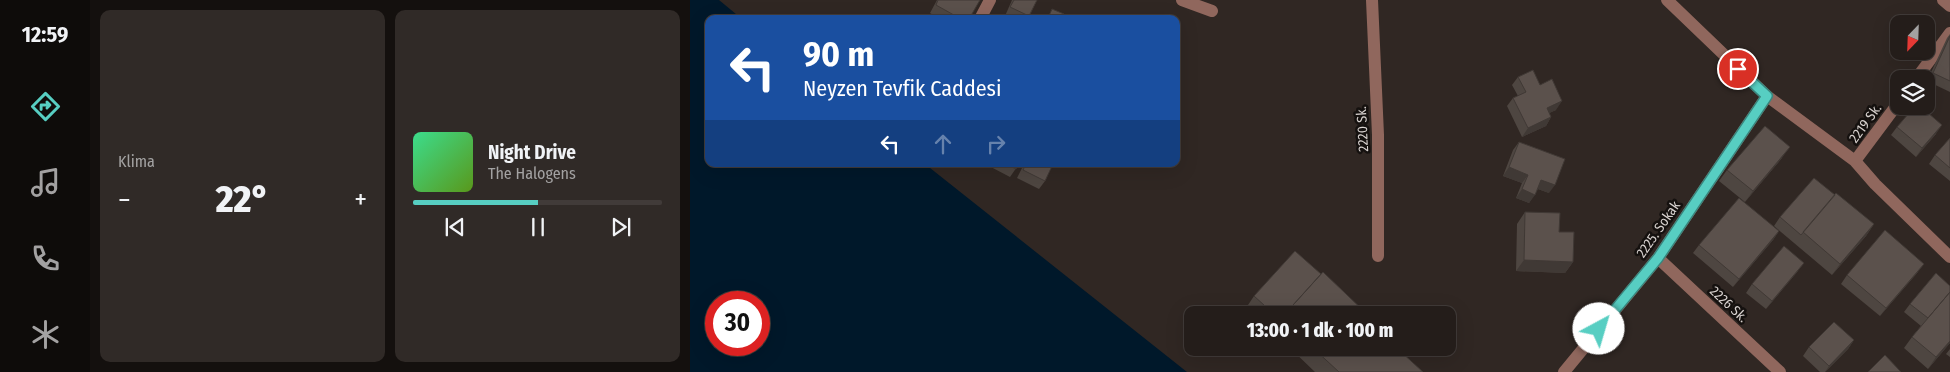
<!DOCTYPE html>
<html lang="tr">
<meta charset="utf-8">
<style>
body{margin:0;font-family:"Fira Sans Condensed",sans-serif;background:#302a27;color:#f1f3f6;height:100vh;display:flex;flex-direction:column;font-size:19px;white-space:nowrap}
*{box-sizing:border-box;margin:0}
p{font-size:16px;color:#a3a2a2}
.icon{flex:none;width:28px;height:28px;fill:none;stroke:currentColor;stroke-width:2;stroke-linecap:round;stroke-linejoin:round}
.map{position:relative;flex:1;overflow:hidden}
.details{display:flex;flex-direction:column;gap:10px;padding:10px;background:#14100e;width:600px}
.details>*{flex:none}
.hud{position:absolute;left:15px;top:15px;width:475px;height:152px;border-radius:10px;box-shadow:0 5px 20px #0002,0 0 0 1px #413b39;background:#1a4fa0;color:#fff;overflow:hidden}
.needle{width:32px;rotate:203deg}
.controls{position:absolute;left:1200px;top:15px;display:grid;gap:10px}
.controls a{display:grid;place-items:center;width:45px;height:45px;border-radius:10px;background:#241d1a;box-shadow:0 5px 20px #0002,0 0 0 1px #413b39;font-size:25px}
.speed{position:absolute;left:15px;top:291px;display:flex;gap:10px;font-size:25px;font-weight:700;text-align:center}
.speed>*{display:grid;place-content:center;width:65px;height:65px;border-radius:50%;background:#241d1a;box-shadow:0 5px 20px #0002,0 0 0 1px #413b39;line-height:1}
.speed .limit{border:8px solid #d22;background:#fff;color:#111}
.pin{position:absolute;display:grid;place-items:center;width:42px;height:42px;color:#fff;margin:-21px;border:2px solid #fff;border-radius:50%;box-shadow:0 1px 5px #0007}
.me{position:absolute;width:55px;margin:-28px;rotate:39deg;stroke-linejoin:round;filter:drop-shadow(0 0 4px #0008)}
.turn{display:flex;align-items:center;gap:18px;height:105px;padding:0 15px;font-size:22px}
.turn .icon{width:65px;height:65px;stroke-width:2.5}
.turn b{display:block;font-size:35px;line-height:42px}
.lanes{display:flex;align-items:center;height:48px;padding:0 15px;background:#0003;justify-content:center;gap:25px;direction:ltr}
.lanes .off{opacity:.35}
.big{font-size:38px;font-weight:800;line-height:1.1}
.details .tile{flex:1;display:flex;flex-direction:column;justify-content:center;gap:8px;min-width:0;padding:0 18px;border-radius:10px;background:#302a27}
.song{display:flex;align-items:center;gap:15px}
.cover{width:60px;height:60px;border-radius:8px;background:linear-gradient(135deg,hsl(150 70% 55%),hsl(90 70% 35%))}
.played{height:5px;border-radius:2px;background:linear-gradient(90deg,#57cec2 50%,#413b39 50%)}
.keys{display:flex;justify-content:space-around;direction:ltr}
.heat{display:flex;justify-content:space-between;align-items:center;font-size:28px;direction:ltr}
.details .tiles{flex:1;display:grid;gap:10px;grid-template-columns:repeat(2,1fr)}
.trip{position:absolute;left:494px;top:306px;width:272px;height:50px;border-radius:10px;background:#241d1a;box-shadow:0 5px 20px #0002,0 0 0 1px #413b39;font-weight:800;line-height:50px;text-align:center}
main{display:flex;flex:1;min-height:0}
.menu{display:flex;flex-direction:column;width:90px;justify-content:space-around;align-items:center;background:#0e0c0a;color:#a3a2a2}
.menu .icon{width:35px;height:35px}
.menu .selected{color:#57cec2}
.menu b{font-size:22px;color:#f1f3f6}
.map>svg:first-child{display:block}
.water{fill:#00182a;fill-rule:evenodd}
.lines{fill:none;stroke-linecap:round;stroke-linejoin:round}
.minor{stroke:#90675d;stroke-width:12}
.wall{fill:#4e4641}
.shaded-wall{fill:#403935}
.building{fill:#5b514c;stroke:#403935}
.route-casing{stroke:#39867e;stroke-width:12}
.route{stroke:#57cec2;stroke-width:9}
.labels{text-anchor:middle;stroke-width:5;stroke-linejoin:round;paint-order:stroke}
.street-label{font-size:14px;fill:#d8d2cf;stroke:#15110f}
</style>
<main>
<nav class="menu">
<b>12:59</b>
<svg class="icon selected" aria-label="directions" viewBox="0 0 24 24"><path d="M12 3l9 9-9 9-9-9zM9 14v-3h6M13 9l2 2-2 2"/></svg>
<svg class="icon" aria-label="music" viewBox="0 0 24 24"><path d="M9 18V5l10-2v13"/><circle cx="6" cy="18" r="3"/><circle cx="16" cy="16" r="3"/></svg>
<svg class="icon" aria-label="phone" viewBox="0 0 24 24"><path d="M5 4h4l2 5-3 2q2 4 5 5l2-3 5 2v4C11 20 4 13 5 4z"/></svg>
<svg class="icon" aria-label="climate" viewBox="0 0 24 24"><path d="M12 3v18M4 7l16 10M4 17L20 7"/></svg>
</nav>
<section class="details">
<div class="tiles">
<div class="tile"><p>Klima</p>
<div class="heat"><a>−</a><b class="big">22°</b><a>+</a></div>
</div>
<div class="tile">
<div class="song"><i class="cover"></i><div><b>Night Drive</b><p>The Halogens</p></div></div>
<div class="played"></div>
<div class="keys"><svg class="icon" aria-label="previous" viewBox="0 0 24 24"><path d="M18 5L8 12l10 7zM5 5v14"/></svg><svg class="icon" aria-label="pause" viewBox="0 0 24 24"><path d="M8 5v14M16 5v14"/></svg><svg class="icon" aria-label="next" viewBox="0 0 24 24"><path d="M6 5l10 7-10 7zM19 5v14"/></svg></div>
</div>
</div>
</section>
<div class="map">
<svg width="1260" height="372" viewBox="0 0 1260 372">
<rect width="100%" height="100%" fill="#302723"/>
<path class="water" d="M0,0H29L52,19H19V164H235L497,372H0ZM26,302H69V345H26Z"/>
<g class="lines">
<path class="minor" d="M492,0L522,11
M682,0L688,135V256
M977,0L1077,96L1165,161L1185,184L1260,257
M1253,0L1260,6
M290,19L300,0
M1226,79L1260,33
M1165,161L1209,102
M968,258L1090,372
M874,372L968,258L1077,96"/>
</g>
<path class="wall" d="M247,0H290L279,19H250L240,13Z
M322,0H347L338,19H321L315,16Z
M1260,34V92L1237,81L1257,38Z
M828,77L850,85L866,110L859,113L861,117L856,126L832,137L817,106L823,98L828,96L822,85Z
M1207,127L1246,134L1226,157L1201,135Z
M1260,138V181L1239,164L1245,155Z
M829,142L859,193L848,189L839,203L826,198L832,183L813,176L823,150Z
M1092,158L1055,202L1029,181L1037,170Z
M301,164H329L320,177L299,166Z
M334,164H363L355,181L349,189L327,178Z
M1145,195L1184,224L1176,236L1142,275L1084,226L1090,217Z
M835,212L869,232L883,262L875,273L826,271L827,224Z
M1089,231L1083,240L1043,287L1003,253L1009,245Z
M1108,271L1076,309L1056,293L1062,284Z
M1228,272L1190,316L1151,284L1157,275Z
M1246,273L1260,343L1238,369L1214,348L1222,337L1231,326L1214,312L1220,304Z
M564,296L678,315H565L556,308Z
M1164,340L1158,349L1135,372H1130L1113,356L1119,347Z
M600,348H715L711,352L733,372H625Z
M1260,349V357L1256,354Z"/>
<path class="shaded-wall" d="M872,101L866,110L851,117L857,108Z
M861,117L856,126L832,137L838,128Z
M1252,125L1246,134L1226,157L1232,148Z
M1100,147L1092,158L1055,202L1063,191Z
M819,167L838,175L832,183L813,176Z
M851,180L865,185L859,193L845,188Z
M832,189L845,195L839,203L826,198Z
M1184,224L1176,236L1142,275L1150,264Z
M1089,231L1083,240L1043,287L1049,279Z
M834,260L883,262L875,273L826,271Z
M1114,263L1108,271L1076,309L1082,301Z
M1234,264L1228,272L1190,316L1196,308Z
M1164,340L1158,349L1135,372L1139,366Z
M1260,341V343L1238,369L1246,357Z
M712,348H715L699,364L709,350Z"/>
<path class="building" d="M248,0H290L279,19H271L246,5Z
M324,0H347L339,16L320,7Z
M362,9L374,14L371,19H361L358,18Z
M1260,36V81L1243,73Z
M843,70L850,85L862,79L872,101L857,108L861,117L838,128L823,98L836,92L828,77Z
M1225,106H1230L1252,125L1232,148L1207,127Z
M1075,126L1100,147L1063,191L1037,170Z
M1260,138V168L1245,155Z
M829,142L875,159L865,185L851,180L845,195L832,189L838,175L819,167Z
M316,164H329L326,169Z
M336,164H363L355,181L333,170Z
M1124,178L1145,195L1111,235L1090,217Z
M1146,193L1184,224L1150,264L1113,232Z
M1049,198L1089,231L1049,279L1009,245Z
M835,212L870,213L869,232H884L883,262L834,260Z
M1195,230L1234,264L1196,308L1157,275Z
M1094,246L1114,263L1082,301L1062,284Z
M605,251L631,274L594,315H585L564,296Z
M633,272L678,315H594Z
M1246,273L1260,286V292L1238,318L1220,304Z
M1260,292V341L1246,357L1222,337Z
M1144,322L1164,340L1139,366L1119,347Z
M623,348H712L709,350L733,372H649Z
M1195,355L1211,372H1178Z"/>
<g class="lines">
<g class="route-casing">
<path id="route" d="M909,329L968,258L1077,96L1048,69"/>
</g>
<use href="#route" class="route"/>
</g>
<g class="labels">
<g class="street-label">
<text transform="translate(1175 123) rotate(-54)" y="5">2219 Sk.</text>
<text transform="translate(672 129) rotate(-93)" y="5">2220 Sk.</text>
<text transform="translate(968 229) rotate(-55)" y="5">2225. Sokak</text>
<text transform="translate(1039 304) rotate(43)" y="5">2226 Sk.</text>
</g>
</g>
</svg>
<div class="controls">
<a><svg class="needle" viewBox="-14 -14 28 28"><path d="M0-13l5 13h-10z" fill="#e53935"/><path d="M0 13l5-13h-10z" fill="#a3a2a2"/></svg></a>
<a><svg class="icon" aria-label="layers" viewBox="0 0 24 24"><path d="M12 4l9 5-9 5-9-5zM3 14l9 5 9-5"/></svg></a>
</div>
<div class="speed"><div class="limit">30</div></div>
<div class="pin" style="left:1048px;top:69px;background:#d93025"><svg class="icon" aria-label="arrive" viewBox="0 0 24 24"><path d="M6 21V4h12l-3 4 3 4H6"/></svg></div>
<svg class="me" style="left:909px;top:329px" viewBox="-20 -20 40 40"><circle r="19" fill="#fff"/><path d="M0-13L10 11 0 6-10 11z" fill="#57cec2"/></svg>
<div class="trip">13:00 · 1 dk · 100 m</div>
<div class="hud">
<div class="turn"><svg class="icon" aria-label="left" viewBox="0 0 24 24"><path d="M17 20v-9H6M10 6l-5 5 5 5"/></svg><div><b>90 m</b>Neyzen Tevfik Caddesi</div></div>
<div class="lanes"><svg class="icon" aria-label="left" viewBox="0 0 24 24"><path d="M17 20v-9H6M10 6l-5 5 5 5"/></svg><svg class="icon off" aria-label="ahead" viewBox="0 0 24 24"><path d="M12 20V5M6 11l6-6 6 6"/></svg><svg class="icon off" aria-label="right" viewBox="0 0 24 24"><path d="M7 20v-9h11M14 6l5 5-5 5"/></svg></div>
</div>
</div>
</main>
